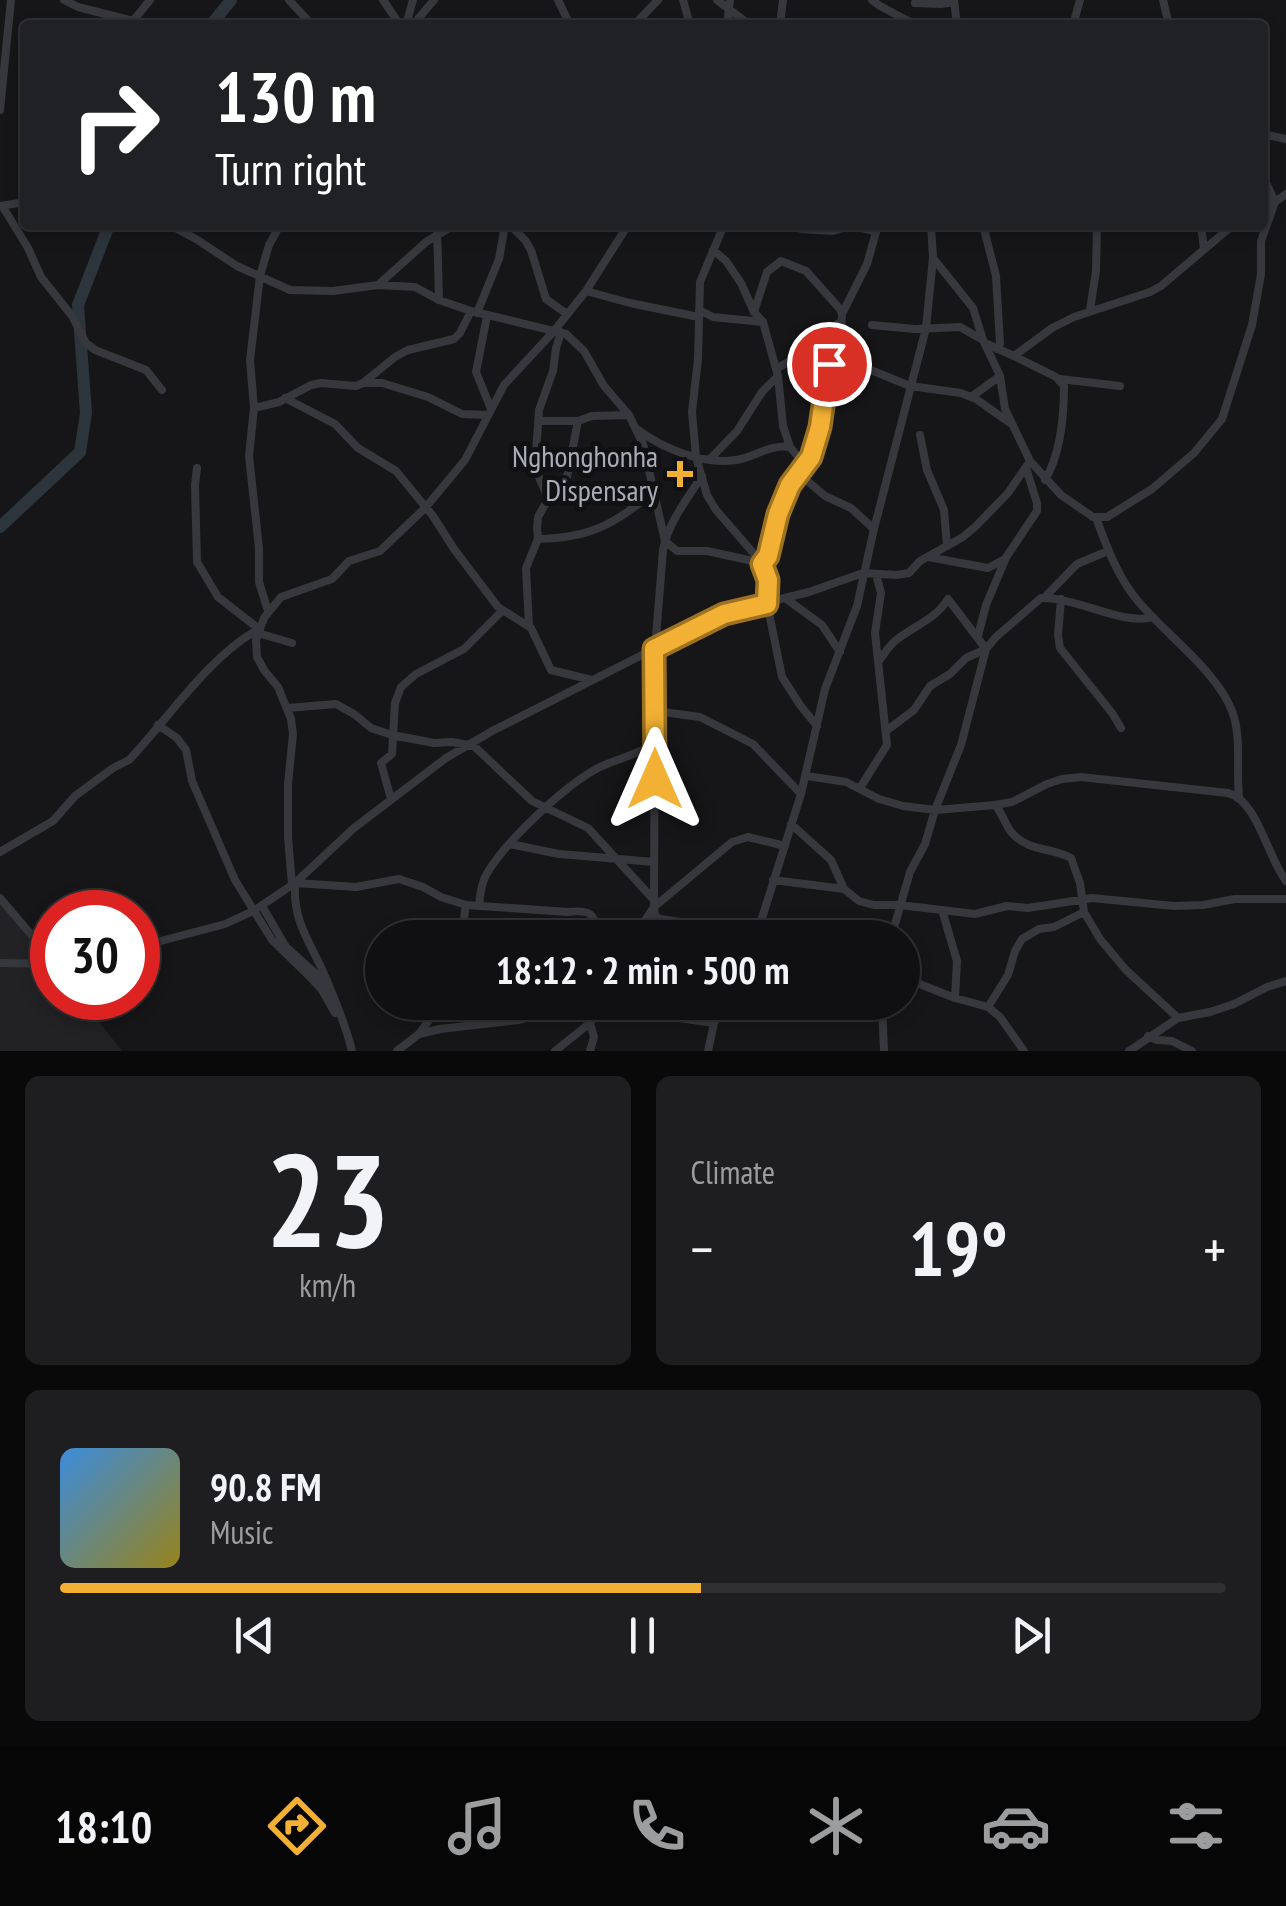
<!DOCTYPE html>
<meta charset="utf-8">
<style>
body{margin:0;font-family:"PT Sans Narrow",sans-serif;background:#1e1e20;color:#f1f3f6;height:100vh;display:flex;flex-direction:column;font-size:38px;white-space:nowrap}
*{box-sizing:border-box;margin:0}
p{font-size:32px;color:#9c9d9f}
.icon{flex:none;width:55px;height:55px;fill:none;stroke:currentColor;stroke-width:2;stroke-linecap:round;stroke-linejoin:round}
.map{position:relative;height:1051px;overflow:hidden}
.sheet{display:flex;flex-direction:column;gap:25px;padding:25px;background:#09090a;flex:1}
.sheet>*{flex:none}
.banner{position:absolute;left:20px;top:20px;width:1248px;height:210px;border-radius:10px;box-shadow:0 5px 15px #0003,0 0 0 2px #303032;background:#202124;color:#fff;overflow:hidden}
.speed{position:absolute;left:30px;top:890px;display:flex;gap:20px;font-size:50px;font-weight:700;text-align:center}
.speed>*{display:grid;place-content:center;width:130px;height:130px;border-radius:50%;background:#101012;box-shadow:0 5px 15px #0003,0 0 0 2px #303032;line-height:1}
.speed .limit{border:15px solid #d22;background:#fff;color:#111}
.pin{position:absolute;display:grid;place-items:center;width:85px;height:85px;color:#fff;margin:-42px;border:5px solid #fff;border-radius:50%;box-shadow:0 2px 10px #0007}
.me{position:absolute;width:110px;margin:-55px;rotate:0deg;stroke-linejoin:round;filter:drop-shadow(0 0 8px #0008)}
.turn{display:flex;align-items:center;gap:35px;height:210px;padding:0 30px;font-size:45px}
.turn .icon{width:130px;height:130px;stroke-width:2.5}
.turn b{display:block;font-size:70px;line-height:85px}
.big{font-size:75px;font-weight:800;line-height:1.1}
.sheet .card{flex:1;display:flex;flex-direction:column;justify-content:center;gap:15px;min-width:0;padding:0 35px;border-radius:15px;background:#1e1e20}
.sheet .dial{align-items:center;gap:0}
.dial b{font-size:130px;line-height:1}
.song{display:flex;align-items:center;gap:30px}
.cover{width:120px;height:120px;border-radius:15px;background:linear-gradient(135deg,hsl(210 70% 55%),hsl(50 70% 35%))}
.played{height:10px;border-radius:5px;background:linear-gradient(90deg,#f2b134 55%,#303032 55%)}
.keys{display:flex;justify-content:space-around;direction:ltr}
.heat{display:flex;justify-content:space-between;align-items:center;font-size:55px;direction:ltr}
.sheet .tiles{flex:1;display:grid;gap:25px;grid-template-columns:1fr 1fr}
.card:last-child{grid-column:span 2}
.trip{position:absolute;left:365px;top:920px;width:555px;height:100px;border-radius:50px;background:#101012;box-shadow:0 5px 15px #0003,0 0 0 2px #303032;font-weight:800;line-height:100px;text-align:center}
.tab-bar{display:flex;height:160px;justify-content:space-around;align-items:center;background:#060607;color:#9c9d9f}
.tab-bar .icon{width:70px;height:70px}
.tab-bar .selected{color:#f2b134}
.tab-bar b{font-size:45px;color:#f1f3f6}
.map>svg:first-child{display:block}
.built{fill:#222225}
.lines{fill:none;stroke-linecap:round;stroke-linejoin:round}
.river{stroke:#2c353c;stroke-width:12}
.street{stroke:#37383d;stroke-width:8}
.route-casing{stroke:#9d7322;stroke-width:25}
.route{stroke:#f2b134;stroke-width:18}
.poi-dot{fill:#f2b134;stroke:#111113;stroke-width:4}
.labels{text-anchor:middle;stroke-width:10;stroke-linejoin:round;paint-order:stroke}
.poi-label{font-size:30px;fill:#a8adb8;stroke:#111113;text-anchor:end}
</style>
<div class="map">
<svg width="1286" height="1051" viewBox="0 0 1286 1051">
<rect width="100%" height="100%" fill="#161618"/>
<path class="built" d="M0,896L52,963V998H80L122,1051H0Z"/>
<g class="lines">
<path class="river" d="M211,25L231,0
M0,527L80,452L86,413L78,305L109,225"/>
<path class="street" d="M64,0L78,7L133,21L150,0
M289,0L312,25
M383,0L400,25
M558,0L570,25
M683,0L690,25
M717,0L750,25
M872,0L880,6L914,24
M954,0L957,25
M1163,0L1169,25
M915,3L941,4L954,2
M133,21L155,25
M406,25L413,0
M413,25L434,0
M634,25L658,0
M727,25L730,0
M780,25L783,0
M1073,25L1080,0
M0,110L11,0
M1262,134L1286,139
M0,206L25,202
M3,207L28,248L41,277L72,316L86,343L95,350L146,370L162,390
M1262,211L1286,194
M170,225L196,239L237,266L290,290L333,291L378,285L415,287L439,300L471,311L566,334L584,351L604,386L629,415L643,444L665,541L677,551H707L762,563L768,556L778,513L790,485L811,457L824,404L829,364L840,331
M437,225L439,300
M510,225L525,240L531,250L546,299L567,314
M724,225L700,282L698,359L692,412L696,457L707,495L716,510L762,563L768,580L767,603L782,677L800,705L817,726
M793,225L801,229L833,231L850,226L876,231
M983,225L996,276L1000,344L997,349
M1059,225L1076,228L1092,225
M1201,225L1204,249
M713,250L726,261L741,283L754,312L763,322L778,376L783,426L790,447L805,465
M933,258L973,308L983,340
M378,285L426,242L454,225
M586,291L630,303L699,317
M699,310L713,317L763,322
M1090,310L1096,271L1097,225
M754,312L767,272L781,261L806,271L840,309L842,314L841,335L850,356L861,366L910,386L961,393L976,399L1010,423
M477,313L499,259L505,225
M842,314L867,264L878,225
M487,316L476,372L491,409
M872,325L915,329L960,327L983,340L1000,376L1005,409L1030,461L1061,495L1093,517H1107L1152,489L1194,453L1222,419L1252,325L1261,274V241L1275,202L1262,174
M987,344L1014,356L1052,328L1074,317L1150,292L1161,286L1233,225
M1014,356L1056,377L1064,386C1064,416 1061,453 1045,480
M776,369L790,361L810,341L841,322
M1060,379L1120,386
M363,383L395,357L408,350L454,339L460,333L471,311
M971,397L1000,376
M285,398L335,424L358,448L396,471L433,516L454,549L498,607L531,628L551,670L592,680
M254,408L279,402L311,385L321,383L356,386L363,383H382L428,397L462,414L487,415
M539,421H578L592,416L629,415
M638,430C664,449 703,465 736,460C755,457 770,444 790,447
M920,435L927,470L944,510L947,546
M710,459L737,431L762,392L778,376
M798,473L825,496L851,508L874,529
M702,476C687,499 668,523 663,550L655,649L654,907L655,916L660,919L727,929L752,938
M548,498L535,468L539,410L553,371L556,348L561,332
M1096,518C1107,547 1117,576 1137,600C1165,634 1217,671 1232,711C1242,737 1236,769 1239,796
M538,539C592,538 613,524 654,492
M928,557L988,568L1005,559L1037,511V503L1026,468
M1045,597L1077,564L1108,551
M785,598L822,625L840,652
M1061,599L1058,635L1060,648L1112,713L1121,728
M268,611L259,582V548L249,456L254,408L250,360L260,276L269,245L280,225
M529,626L526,568L538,539L537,528L538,517L551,494L567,477L578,421
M258,633L292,643
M978,636L986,605L1005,560
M879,661C884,654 889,646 895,641C913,626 935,620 948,599L986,649L961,745L935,810L925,844L910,872L891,938
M287,708L336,704L354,714L371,728L392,735L434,743L452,742L474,746L532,801L588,828L654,900
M655,711L700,717L753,744L801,794
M158,725L177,738L186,750L192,781L235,880L272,940L312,979L322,990L335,1013
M886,731L914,710L930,686L950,674L966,658L986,649L996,637L1041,598C1077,597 1123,626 1153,617
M807,776L846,782L879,799L903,806L935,810L995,805L1012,802L1047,784L1062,779L1081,777L1228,793C1257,800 1267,856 1286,881
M860,788L887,745L875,633L881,593L876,574
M391,799L381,763L392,754L395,703L401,687L416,674L464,649L502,611
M995,805C1003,814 1005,825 1012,833C1029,852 1051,847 1071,858L1080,883L1084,912L1100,939L1126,970L1178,1018
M791,824L831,860L844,889L859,901L874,905H900L975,914L1007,906L1028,908L1092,898L1174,906L1203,905L1235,899H1286
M510,844L559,854L654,862
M0,852L53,821L75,796L113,768L129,760C168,719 208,657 259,629L218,597L197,562L195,485L197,468
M773,880L844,889
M292,885L288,837V784L293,734L291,719L278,687L264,670L257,657L256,640L264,618L281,597L332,579L349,561L380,551L426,507L465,460L504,385L554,331L586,291L628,225
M0,898L52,959
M479,905C480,896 481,884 486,875C505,842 564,786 598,768C617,758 637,756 654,743
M942,910L957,961L955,998
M265,911L286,947L326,983
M461,938L466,905
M633,938L654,907L732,842L748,837L785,846
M752,938L762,918L801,794L825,689L857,606L874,529L926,328L933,258L931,225
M138,947L225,924L255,910L295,883L354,828L446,758L494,730L717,617L732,611L809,592L863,573L897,575L909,573L920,561L963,537L976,526L1008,493L1030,461
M0,963L52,964
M902,971L922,985L955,998L988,1007L1000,1017L1024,1051
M882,1002L884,1051
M988,1007L1008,975L1015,951L1022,939L1039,929L1054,927L1084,912
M419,1034L442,1002
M1148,1036L1157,1040L1172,1041L1192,1051
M352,1051C345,1022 333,994 321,967C306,936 293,918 295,883L356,887L399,879L423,887L441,897L466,905L568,912C594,909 593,915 601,938
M397,1051L419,1034L440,1029L518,1020L576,1006L602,1007L714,1023
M555,1051L590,1023L602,1006
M590,1051L594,1037L590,1023
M708,1051L714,1023L723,1002
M1129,1051L1178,1018L1210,1012L1234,1004L1267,987L1286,981"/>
</g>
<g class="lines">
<g class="route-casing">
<path id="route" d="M655,779L654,649L724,614L767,604L768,580L762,564L768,556L778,514L790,485L811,457L820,427L829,364"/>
</g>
<use href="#route" class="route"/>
</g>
<path class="poi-dot" d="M675 459h10v10h10v10h-10v10h-10v-10h-10v-10h10z"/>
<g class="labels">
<g class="poi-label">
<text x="658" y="467">Nghonghonha<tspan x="658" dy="34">Dispensary</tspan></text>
</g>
</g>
</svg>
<div class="speed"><div class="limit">30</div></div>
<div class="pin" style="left:829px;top:364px;background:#d93025"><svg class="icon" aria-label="arrive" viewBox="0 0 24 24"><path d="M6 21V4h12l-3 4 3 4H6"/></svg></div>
<svg class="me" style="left:655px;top:779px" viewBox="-20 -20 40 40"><path d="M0-17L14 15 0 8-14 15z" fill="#f2b134" stroke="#fff" stroke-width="4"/></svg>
<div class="trip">18:12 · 2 min · 500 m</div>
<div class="banner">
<div class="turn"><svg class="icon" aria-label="right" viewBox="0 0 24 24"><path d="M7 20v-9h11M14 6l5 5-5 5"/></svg><div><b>130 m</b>Turn right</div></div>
</div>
</div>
<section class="sheet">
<div class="tiles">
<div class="card dial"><b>23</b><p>km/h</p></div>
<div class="card"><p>Climate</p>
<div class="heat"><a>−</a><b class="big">19°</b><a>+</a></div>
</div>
<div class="card">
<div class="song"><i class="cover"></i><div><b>90.8 FM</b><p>Music</p></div></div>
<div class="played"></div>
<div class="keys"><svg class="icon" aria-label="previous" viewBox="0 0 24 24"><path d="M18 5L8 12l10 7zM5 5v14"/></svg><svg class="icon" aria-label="pause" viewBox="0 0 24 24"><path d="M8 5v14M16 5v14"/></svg><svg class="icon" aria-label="next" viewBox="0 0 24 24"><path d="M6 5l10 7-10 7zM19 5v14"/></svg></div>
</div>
</div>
</section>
<nav class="tab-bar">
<b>18:10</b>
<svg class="icon selected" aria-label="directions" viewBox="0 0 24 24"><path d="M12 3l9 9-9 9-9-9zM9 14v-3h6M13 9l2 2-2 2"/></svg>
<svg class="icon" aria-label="music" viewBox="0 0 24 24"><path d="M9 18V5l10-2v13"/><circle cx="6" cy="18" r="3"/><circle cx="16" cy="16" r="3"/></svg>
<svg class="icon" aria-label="phone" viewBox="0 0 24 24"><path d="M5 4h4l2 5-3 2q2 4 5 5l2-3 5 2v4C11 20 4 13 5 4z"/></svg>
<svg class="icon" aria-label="climate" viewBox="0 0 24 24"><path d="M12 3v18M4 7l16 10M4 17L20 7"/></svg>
<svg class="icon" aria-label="car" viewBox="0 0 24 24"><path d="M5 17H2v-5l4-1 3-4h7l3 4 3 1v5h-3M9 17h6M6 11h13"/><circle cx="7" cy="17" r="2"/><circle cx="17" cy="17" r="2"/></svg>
<svg class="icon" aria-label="filters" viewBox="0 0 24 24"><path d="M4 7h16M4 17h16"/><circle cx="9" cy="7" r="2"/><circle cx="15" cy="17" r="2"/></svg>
</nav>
